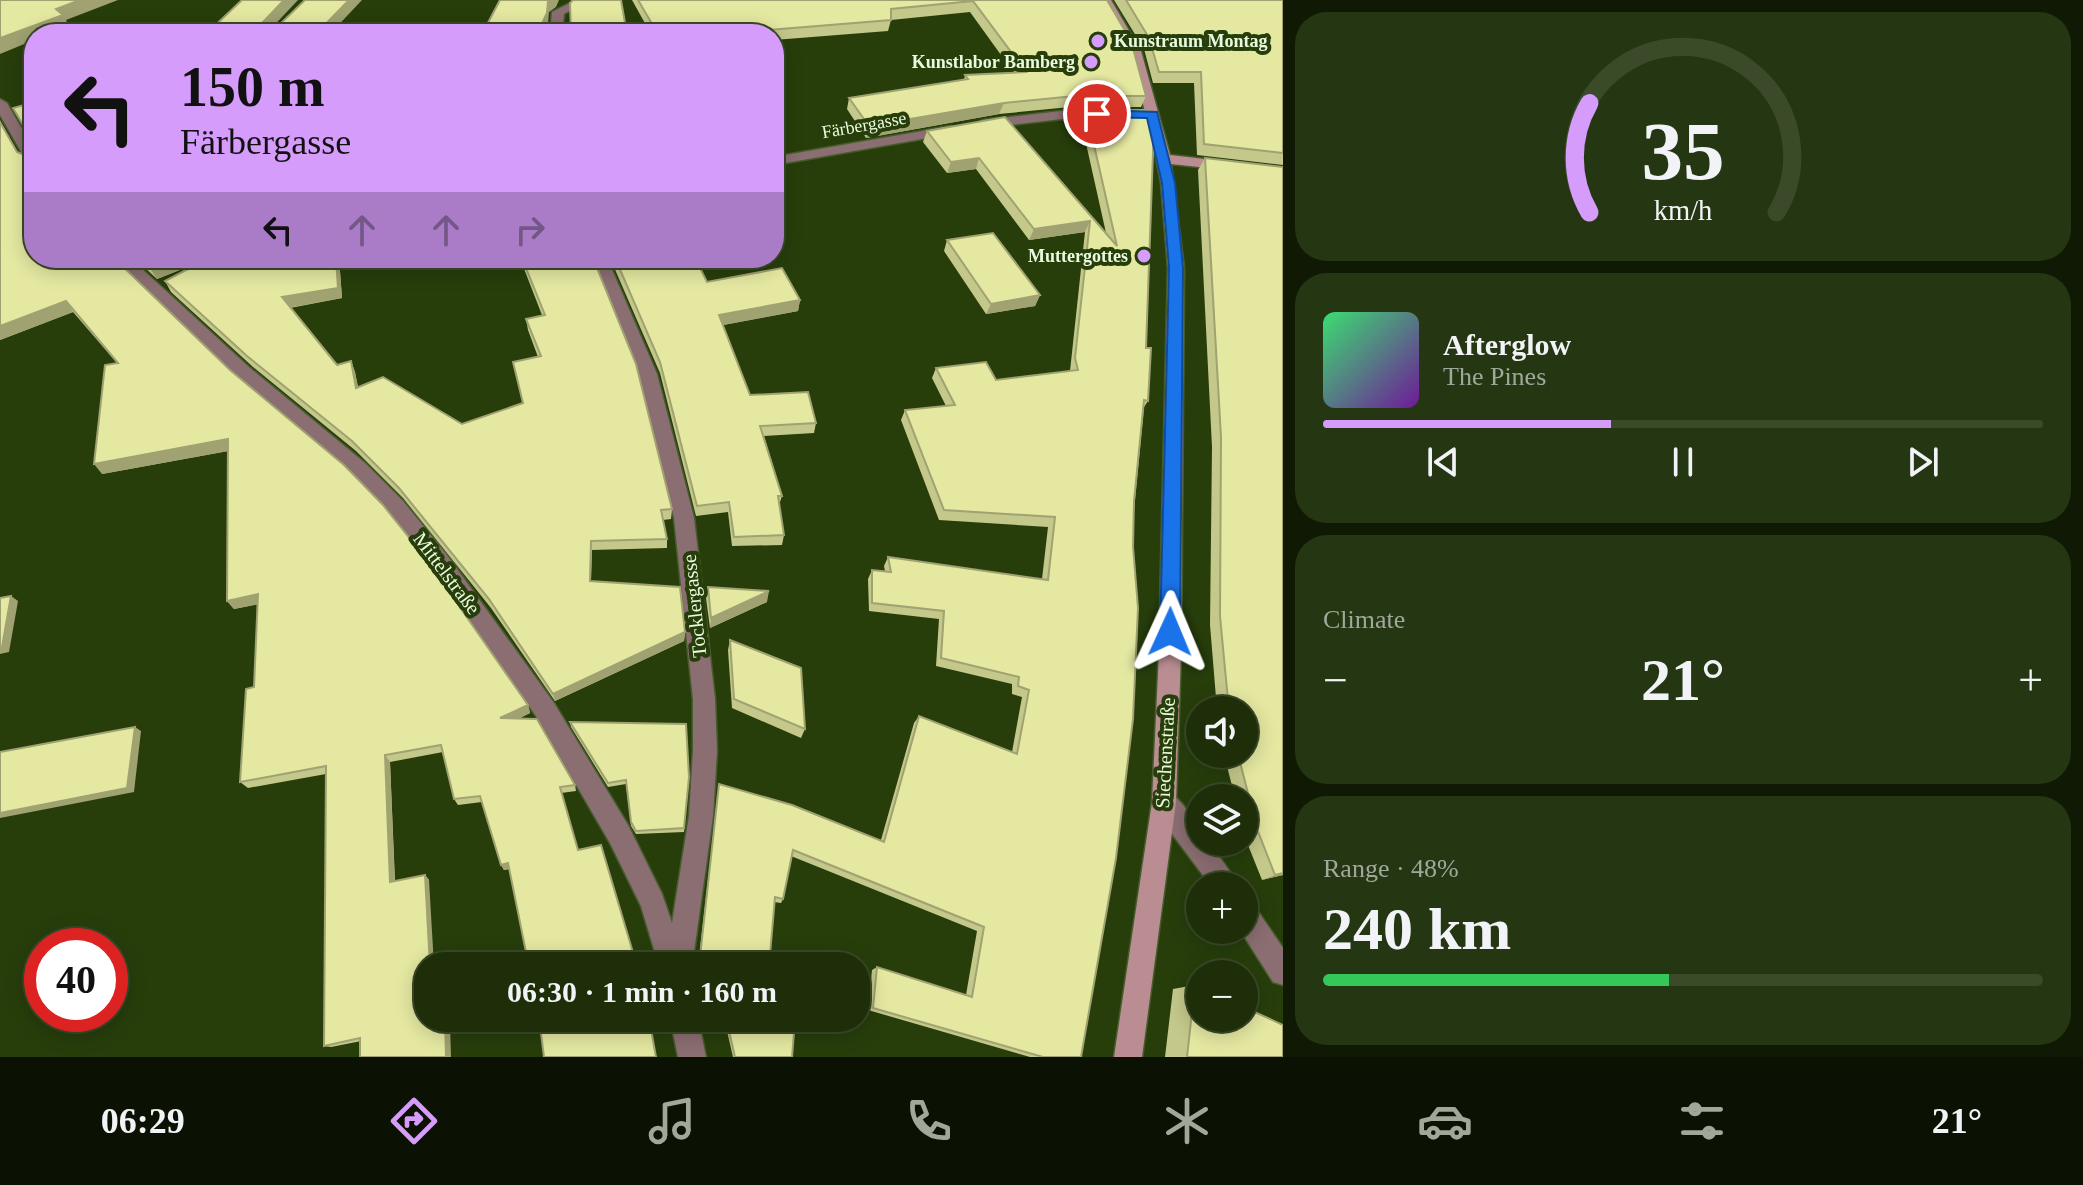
<!DOCTYPE html>
<meta charset="utf-8">
<style>
body{margin:0;font-family:"Times New Roman",serif;background:#253612;color:#f1f3f6;height:100vh;display:flex;flex-direction:column;font-size:30px;white-space:nowrap}
*{box-sizing:border-box;margin:0}
p{font-size:26px;color:#a0a89c}
.icon{flex:none;width:44px;height:44px;fill:none;stroke:currentColor;stroke-width:2;stroke-linecap:round;stroke-linejoin:round}
.map{position:relative;flex:1;overflow:hidden}
.panel{display:flex;flex-direction:column;gap:12px;padding:12px;background:#101904;width:800px}
.panel>*{flex:none}
.banner{position:absolute;left:24px;top:24px;width:760px;height:244px;border-radius:32px;box-shadow:0 4px 20px #0003,0 0 0 2px #3b4a29;background:#d59cfb;color:#111;overflow:hidden}
.tools{position:absolute;left:1186px;top:696px;display:grid;gap:16px}
.tools a{display:grid;place-items:center;width:72px;height:72px;border-radius:50%;background:#1d2e08;box-shadow:0 4px 20px #0003,0 0 0 2px #3b4a29;font-size:40px}
.speed{position:absolute;left:24px;top:928px;display:flex;gap:16px;font-size:40px;font-weight:700;text-align:center}
.speed>*{display:grid;place-content:center;width:104px;height:104px;border-radius:50%;background:#1d2e08;box-shadow:0 4px 20px #0003,0 0 0 2px #3b4a29;line-height:1}
.speed .limit{border:12px solid #d22;background:#fff;color:#111}
.pin{position:absolute;display:grid;place-items:center;width:68px;height:68px;color:#fff;margin:-34px;border:4px solid #fff;border-radius:50%;box-shadow:0 2px 8px #0007}
.me{position:absolute;width:88px;margin:-44px;rotate:1deg;stroke-linejoin:round;filter:drop-shadow(0 0 6px #0008)}
.turn{display:flex;align-items:center;gap:28px;height:168px;padding:0 24px;font-size:36px}
.turn .icon{width:104px;height:104px;stroke-width:2.5}
.turn b{display:block;font-size:56px;line-height:68px}
.lanes{display:flex;align-items:center;height:76px;padding:0 24px;background:#0003;justify-content:center;gap:40px;direction:ltr}
.lanes .off{opacity:.35}
.big{font-size:60px;font-weight:800;line-height:1.1}
.panel .card{flex:1;display:flex;flex-direction:column;justify-content:center;gap:12px;min-width:0;padding:0 28px;border-radius:32px;background:#253612}
.panel .dial{align-items:center;gap:0}
.dial svg{height:208px;overflow:visible;fill:none;stroke:#3b4a29;stroke-width:7;stroke-linecap:round;text-anchor:middle}
.dial text{fill:#f1f3f6;stroke:none}
.song{display:flex;align-items:center;gap:24px}
.cover{width:96px;height:96px;border-radius:12px;background:linear-gradient(135deg,hsl(140 70% 55%),hsl(280 70% 35%))}
.played{height:8px;border-radius:4px;background:linear-gradient(90deg,#d59cfb 40%,#3b4a29 40%)}
.keys{display:flex;justify-content:space-around;direction:ltr}
.heat{display:flex;justify-content:space-between;align-items:center;font-size:44px;direction:ltr}
.charge{height:12px;border-radius:6px;background:linear-gradient(90deg,#34c759 48%,#3b4a29 0)}
.trip{position:absolute;left:414px;top:952px;width:456px;height:80px;border-radius:32px;background:#1d2e08;box-shadow:0 4px 20px #0003,0 0 0 2px #3b4a29;font-weight:800;line-height:80px;text-align:center}
.menu{display:flex;height:128px;justify-content:space-around;align-items:center;background:#0c1203;color:#a0a89c}
.menu .icon{width:56px;height:56px}
.menu .on{color:#d59cfb}
.menu b{font-size:36px;color:#f1f3f6}
main{display:flex;flex:1;min-height:0}
.map>svg:first-child{display:block}
.lines{fill:none;stroke-linecap:round;stroke-linejoin:round}
.lane-casing{stroke:#465c2d;stroke-width:3}
.street-casing{stroke:#465c2d;stroke-width:3}
.secondary-casing{stroke:#465c2d;stroke-width:3}
.lane{fill:#8b6e71;fill-rule:evenodd}
.street{fill:#8b6e71;fill-rule:evenodd}
.secondary{fill:#ba8d92;fill-rule:evenodd}
.wall{fill:#c4c88a}
.shaded-wall{fill:#a0a271}
.building{fill:#e4e8a1;stroke:#a0a271;stroke-width:2}
.route{fill:#1a73e8;stroke:#114b97;stroke-width:2}
.poi-dot{fill:#d59cfb;stroke:#273e0b;stroke-width:3}
.labels{text-anchor:middle;stroke-width:8;stroke-linejoin:round;paint-order:stroke}
.far-poi-label{font-size:18px;font-weight:bold;fill:#eafade;stroke:#273e0b;text-anchor:end}
.far-street-label{font-size:18px;fill:#eafade;stroke:#273e0b}
.street-label{font-size:20px;fill:#eafade;stroke:#273e0b}
</style>
<main>
<div class="map">
<svg width="1283" height="1057" viewBox="0 0 1283 1057">
<rect width="100%" height="100%" fill="#273e0b"/>
<g class="lines">
<g class="lane-casing">
<path id="lane" d="M570,3L576,7L564,14L562,34H550L552,12Z"/>
</g>
<g class="street-casing">
<path id="street" d="M0,99L7,103L34,150V166L27,162L0,115Z
M1070,110H1110L1117,114L1110,118H1070L983,128L976,124L983,120Z
M951,126L958,130L956,133L774,165V157Z
M112,258H130L250,368L365,463L403,501L447,555L554,703L628,825L662,894L672,923L689,816L693,751V699L674,518L639,374L591,258H607L657,374L694,518L715,699L717,751L713,816L692,966H659L641,906L610,843L538,719L433,567L389,513L351,473L238,378Z
M1164,790C1181,797 1200,824 1200,842H1209L1240,886H1211L1155,811L1152,802L1155,793Z
M1244,900L1253,904L1283,948V985L1273,982L1240,930H1244Z
M670,1018H698L706,1057H678Z"/>
</g>
<g class="secondary-casing">
<path id="secondary" d="M1099,0H1111L1141,51L1170,155L1283,168V176L1171,164L1184,268L1181,652L1176,802L1142,1057H1114L1152,802L1159,652L1168,268L1161,183L1152,138L1129,51Z"/>
</g>
<use href="#lane" class="lane"/>
<use href="#street" class="street"/>
<use href="#secondary" class="secondary"/>
</g>
<path class="wall" d="M632,0H1107L1146,96L1141,107H1070L999,114L866,138L847,109L849,98L964,80L965,75L1014,73L970,12L891,20L888,31L774,40V34H651Z
M1114,0H1283V165L1197,155L1194,83H1153L1144,49Z
M34,102V258L528,705L530,713L518,719L575,785L576,791L561,793L526,952L510,869L504,870L501,865L482,802L458,805L454,799L443,752L390,762L395,881L425,875L429,880L428,1018H477L331,1047L324,1046L326,774L248,788L240,782L254,687L258,604L234,609L227,601L228,451L102,474L117,363L73,312L0,340V121L18,153L29,157Z
M1086,110L1146,348L1148,401L1144,407L1081,1057H1030L868,1010L872,970L877,967L966,995L977,931L791,856L783,899L781,903L774,902L769,966H698L719,784L881,840L914,723L919,716L1012,752L1022,697L1012,694V684L936,666L939,619L869,611L868,579L872,570L885,571L884,566L888,557L1042,579L1048,527L939,520L901,420L905,410L946,406L932,378L936,368L996,380L1070,371L1085,232L1029,240L976,169L947,173L923,142L927,131L1005,117L1106,233L1081,121Z
M1205,158L1283,167V875L1262,880L1244,835V798H1235L1224,754H1244V710H1217L1210,625L1212,447L1198,170Z
M947,240L1040,295L1035,306L986,314L944,251Z
M134,258H339L342,298L290,308L337,365L351,361L355,372L358,387L462,424L523,404L513,362L538,357L528,330L526,319L542,315L521,261L515,262L513,258H593L672,509L671,519L663,520L667,539V548L592,550L591,581L685,632L684,641L555,701L491,608L403,498L356,451L253,367L171,292L165,281L225,259L200,262L157,279Z
M610,258H695L707,282L800,300L798,311L723,325L750,395L816,423L814,433L764,436L782,496L779,505L784,535L782,545L732,546L728,512L696,516L660,373Z
M708,587L767,602L710,628L706,598Z
M730,640L805,729L801,738L732,708L728,650Z
M570,722L689,777L684,832L636,834L631,826L626,784L608,787L571,727Z
M1195,985L1283,1057H1165L1173,989Z
M724,1018H779L792,1057H733Z"/>
<path class="shaded-wall" d="M80,0H118L66,20L69,27L51,34H34V40L0,54V38L56,9Z
M284,0H298L266,34L262,23Z
M349,0H362L330,34H316Z
M549,0H559L556,7L549,12L548,24L543,34H537Z
M1004,103L999,114L866,138L869,126Z
M979,158L976,169L947,173L951,162Z
M1090,221L1085,232L1029,240L1034,229Z
M176,258H198L200,262L157,279L150,268Z
M336,258H339L342,298L287,308L282,297Z
M514,258H520L521,261L515,262Z
M1040,295L1035,306L986,314L991,304Z
M800,300L798,311L718,326L719,315Z
M66,301L73,312L0,340V326Z
M351,361L355,372L360,399L356,388Z
M228,439L234,450L102,474L94,464Z
M769,591L767,602L710,628L711,618Z
M258,594L265,603L234,609L227,601Z
M11,596L18,601L9,652L0,654V647Z
M685,632L684,641L555,701L553,694Z
M528,705L530,713L503,726L500,718Z
M135,727L141,731L134,792L0,818V813Z
M385,755L390,762L395,887L390,882Z
M508,863L511,868L504,870L501,865Z
M1283,873V875L1262,880L1275,875Z
M425,875L429,880L434,966H430Z
M445,1021L450,1023L451,1057H446Z"/>
<path class="building" d="M0,0H80L56,9L63,15L0,38Z
M242,0H284L262,23L278,26L305,0H349L316,34H206Z
M500,0H549L548,1L547,13L537,34H482Z
M573,0H621L627,34H571L570,3Z
M638,0H1107L1131,41L1146,96H1075L1004,103L869,126L849,98L968,79L965,75L1026,72L973,1L891,9V20L717,34H658Z
M1126,0H1283V153L1204,144L1201,72H1159L1149,38Z
M34,102V258H114L230,370L344,465L383,505L427,560L528,705L500,718L537,719L575,785L560,787L578,850L601,845L637,966H437L526,952L508,863L501,865L480,796L454,799L441,745L385,755L390,882L425,875L430,966H428V1018H461L445,1021L446,1057H360V1038L324,1046L326,766L240,782L246,689L254,687L258,594L227,601L228,439L94,464L105,365L118,363L66,301L0,326V122L17,152L29,157L30,137L13,108Z
M1086,110H1150L1154,124L1146,348H1151L1148,401L1144,400L1134,501L1133,547L1138,608L1133,719L1116,858L1081,1057H1043L873,1008L877,967L972,997L984,927L793,850L783,899L775,897L769,966H699L719,784L792,805L884,842L919,716L1017,754L1029,690L1018,686L1019,677L941,658L944,611L872,603V570L891,572L888,557L1048,580L1055,517L944,510L905,410L955,405L936,368L986,362L996,380L1078,370L1075,358L1090,221L1034,229L979,158L951,162L927,131L1005,117L1117,246Z
M1205,158L1283,167V873L1275,875L1257,829L1238,754H1244V710H1229L1225,669L1220,616L1221,437Z
M993,233L1040,295L991,304L947,240Z
M139,258H176L150,268Z
M227,258H336L338,288L282,297L337,365L351,361L356,388L383,377L462,424L523,403L513,362L541,356L526,319L545,315L522,258H593L636,364L672,509L661,510L667,539L591,541L590,581L680,587L685,632L553,694L489,599L399,488L352,441L247,356L165,281L186,270Z
M615,258H695L707,282L782,268L800,300L719,315L750,395L808,392L816,423L760,426L782,496H778L784,535L734,537L729,502L697,506L660,362Z
M708,587L769,591L711,618Z
M11,596L2,647H0V598Z
M730,640L801,668L805,729L734,699Z
M570,722L686,724L689,777L684,828L636,831L631,822L626,780L608,783Z
M135,727L127,788L0,813V752Z
M1195,985L1200,987V1018H1244V1007L1283,1025V1057H1187Z
M539,1018H649L656,1057H544Z
M726,1018H779L795,1021L792,1057H735Z"/>
<path class="route" d="M1097,110L1157,112L1175,183L1183,268L1180,632L1177,638L1170,640L1163,638L1160,632L1169,268L1162,183L1147,118L1093,117V111Z"/>
<g class="poi-dot">
<circle cx="1098" cy="41" r="8"/>
<circle cx="1091" cy="62" r="8"/>
<circle cx="1144" cy="256" r="8"/>
</g>
<g class="labels">
<g class="far-poi-label">
<text x="1114" y="47" text-anchor="start">Kunstraum Montag</text>
<text x="1075" y="68">Kunstlabor Bamberg</text>
<text x="1128" y="262">Muttergottes</text>
</g>
<g class="far-street-label">
<text transform="translate(864 125) rotate(-10)" y="6">Färbergasse</text>
</g>
<g class="street-label">
<text transform="translate(447 573) rotate(53)" y="7">Mittelstraße</text>
<text transform="translate(694 606) rotate(-96)" y="7">Tocklergasse</text>
<text transform="translate(1165 753) rotate(-87)" y="7">Siechenstraße</text>
</g>
</g>
</svg>
<div class="tools">
<a><svg class="icon" aria-label="sound" viewBox="0 0 24 24"><path d="M4 9h4l5-4v14l-5-4H4zM17 9q2 3 0 6"/></svg></a>
<a><svg class="icon" aria-label="layers" viewBox="0 0 24 24"><path d="M12 4l9 5-9 5-9-5zM3 14l9 5 9-5"/></svg></a>
<a>+</a>
<a>−</a>
</div>
<div class="speed"><div class="limit">40</div></div>
<div class="pin" style="left:1097px;top:114px;background:#d93025"><svg class="icon" aria-label="arrive" viewBox="0 0 24 24"><path d="M6 21V4h12l-3 4 3 4H6"/></svg></div>
<svg class="me" style="left:1170px;top:632px" viewBox="-20 -20 40 40"><path d="M0-17L14 15 0 8-14 15z" fill="#1a73e8" stroke="#fff" stroke-width="4"/></svg>
<div class="trip">06:30 · 1 min · 160 m</div>
<div class="banner">
<div class="turn"><svg class="icon" aria-label="left" viewBox="0 0 24 24"><path d="M17 20v-9H6M10 6l-5 5 5 5"/></svg><div><b>150 m</b>Färbergasse</div></div>
<div class="lanes"><svg class="icon" aria-label="left" viewBox="0 0 24 24"><path d="M17 20v-9H6M10 6l-5 5 5 5"/></svg><svg class="icon off" aria-label="ahead" viewBox="0 0 24 24"><path d="M12 20V5M6 11l6-6 6 6"/></svg><svg class="icon off" aria-label="ahead" viewBox="0 0 24 24"><path d="M12 20V5M6 11l6-6 6 6"/></svg><svg class="icon off" aria-label="right" viewBox="0 0 24 24"><path d="M7 20v-9h11M14 6l5 5-5 5"/></svg></div>
</div>
</div>
<section class="panel">
<div class="card dial"><svg viewBox="0 0 100 80">
<path d="M14 69A42 42 0 1 1 86 69"/>
<path d="M14 69A42 42 0 0 1 14 27" stroke="#d59cfb"/>
<text x="50" y="56" font-size="32" font-weight="700">35</text>
<text x="50" y="72" font-size="11">km/h</text>
</svg></div>
<div class="card">
<div class="song"><i class="cover"></i><div><b>Afterglow</b><p>The Pines</p></div></div>
<div class="played"></div>
<div class="keys"><svg class="icon" aria-label="previous" viewBox="0 0 24 24"><path d="M18 5L8 12l10 7zM5 5v14"/></svg><svg class="icon" aria-label="pause" viewBox="0 0 24 24"><path d="M8 5v14M16 5v14"/></svg><svg class="icon" aria-label="next" viewBox="0 0 24 24"><path d="M6 5l10 7-10 7zM19 5v14"/></svg></div>
</div>
<div class="card"><p>Climate</p>
<div class="heat"><a>−</a><b class="big">21°</b><a>+</a></div>
</div>
<div class="card"><p>Range · 48%</p><b class="big">240 km</b><div class="charge"></div></div>
</section>
</main>
<nav class="menu">
<b>06:29</b>
<svg class="icon on" aria-label="directions" viewBox="0 0 24 24"><path d="M12 3l9 9-9 9-9-9zM9 14v-3h6M13 9l2 2-2 2"/></svg>
<svg class="icon" aria-label="music" viewBox="0 0 24 24"><path d="M9 18V5l10-2v13"/><circle cx="6" cy="18" r="3"/><circle cx="16" cy="16" r="3"/></svg>
<svg class="icon" aria-label="phone" viewBox="0 0 24 24"><path d="M5 4h4l2 5-3 2q2 4 5 5l2-3 5 2v4C11 20 4 13 5 4z"/></svg>
<svg class="icon" aria-label="climate" viewBox="0 0 24 24"><path d="M12 3v18M4 7l16 10M4 17L20 7"/></svg>
<svg class="icon" aria-label="car" viewBox="0 0 24 24"><path d="M5 17H2v-5l4-1 3-4h7l3 4 3 1v5h-3M9 17h6M6 11h13"/><circle cx="7" cy="17" r="2"/><circle cx="17" cy="17" r="2"/></svg>
<svg class="icon" aria-label="filters" viewBox="0 0 24 24"><path d="M4 7h16M4 17h16"/><circle cx="9" cy="7" r="2"/><circle cx="15" cy="17" r="2"/></svg>
<b>21°</b>
</nav>
